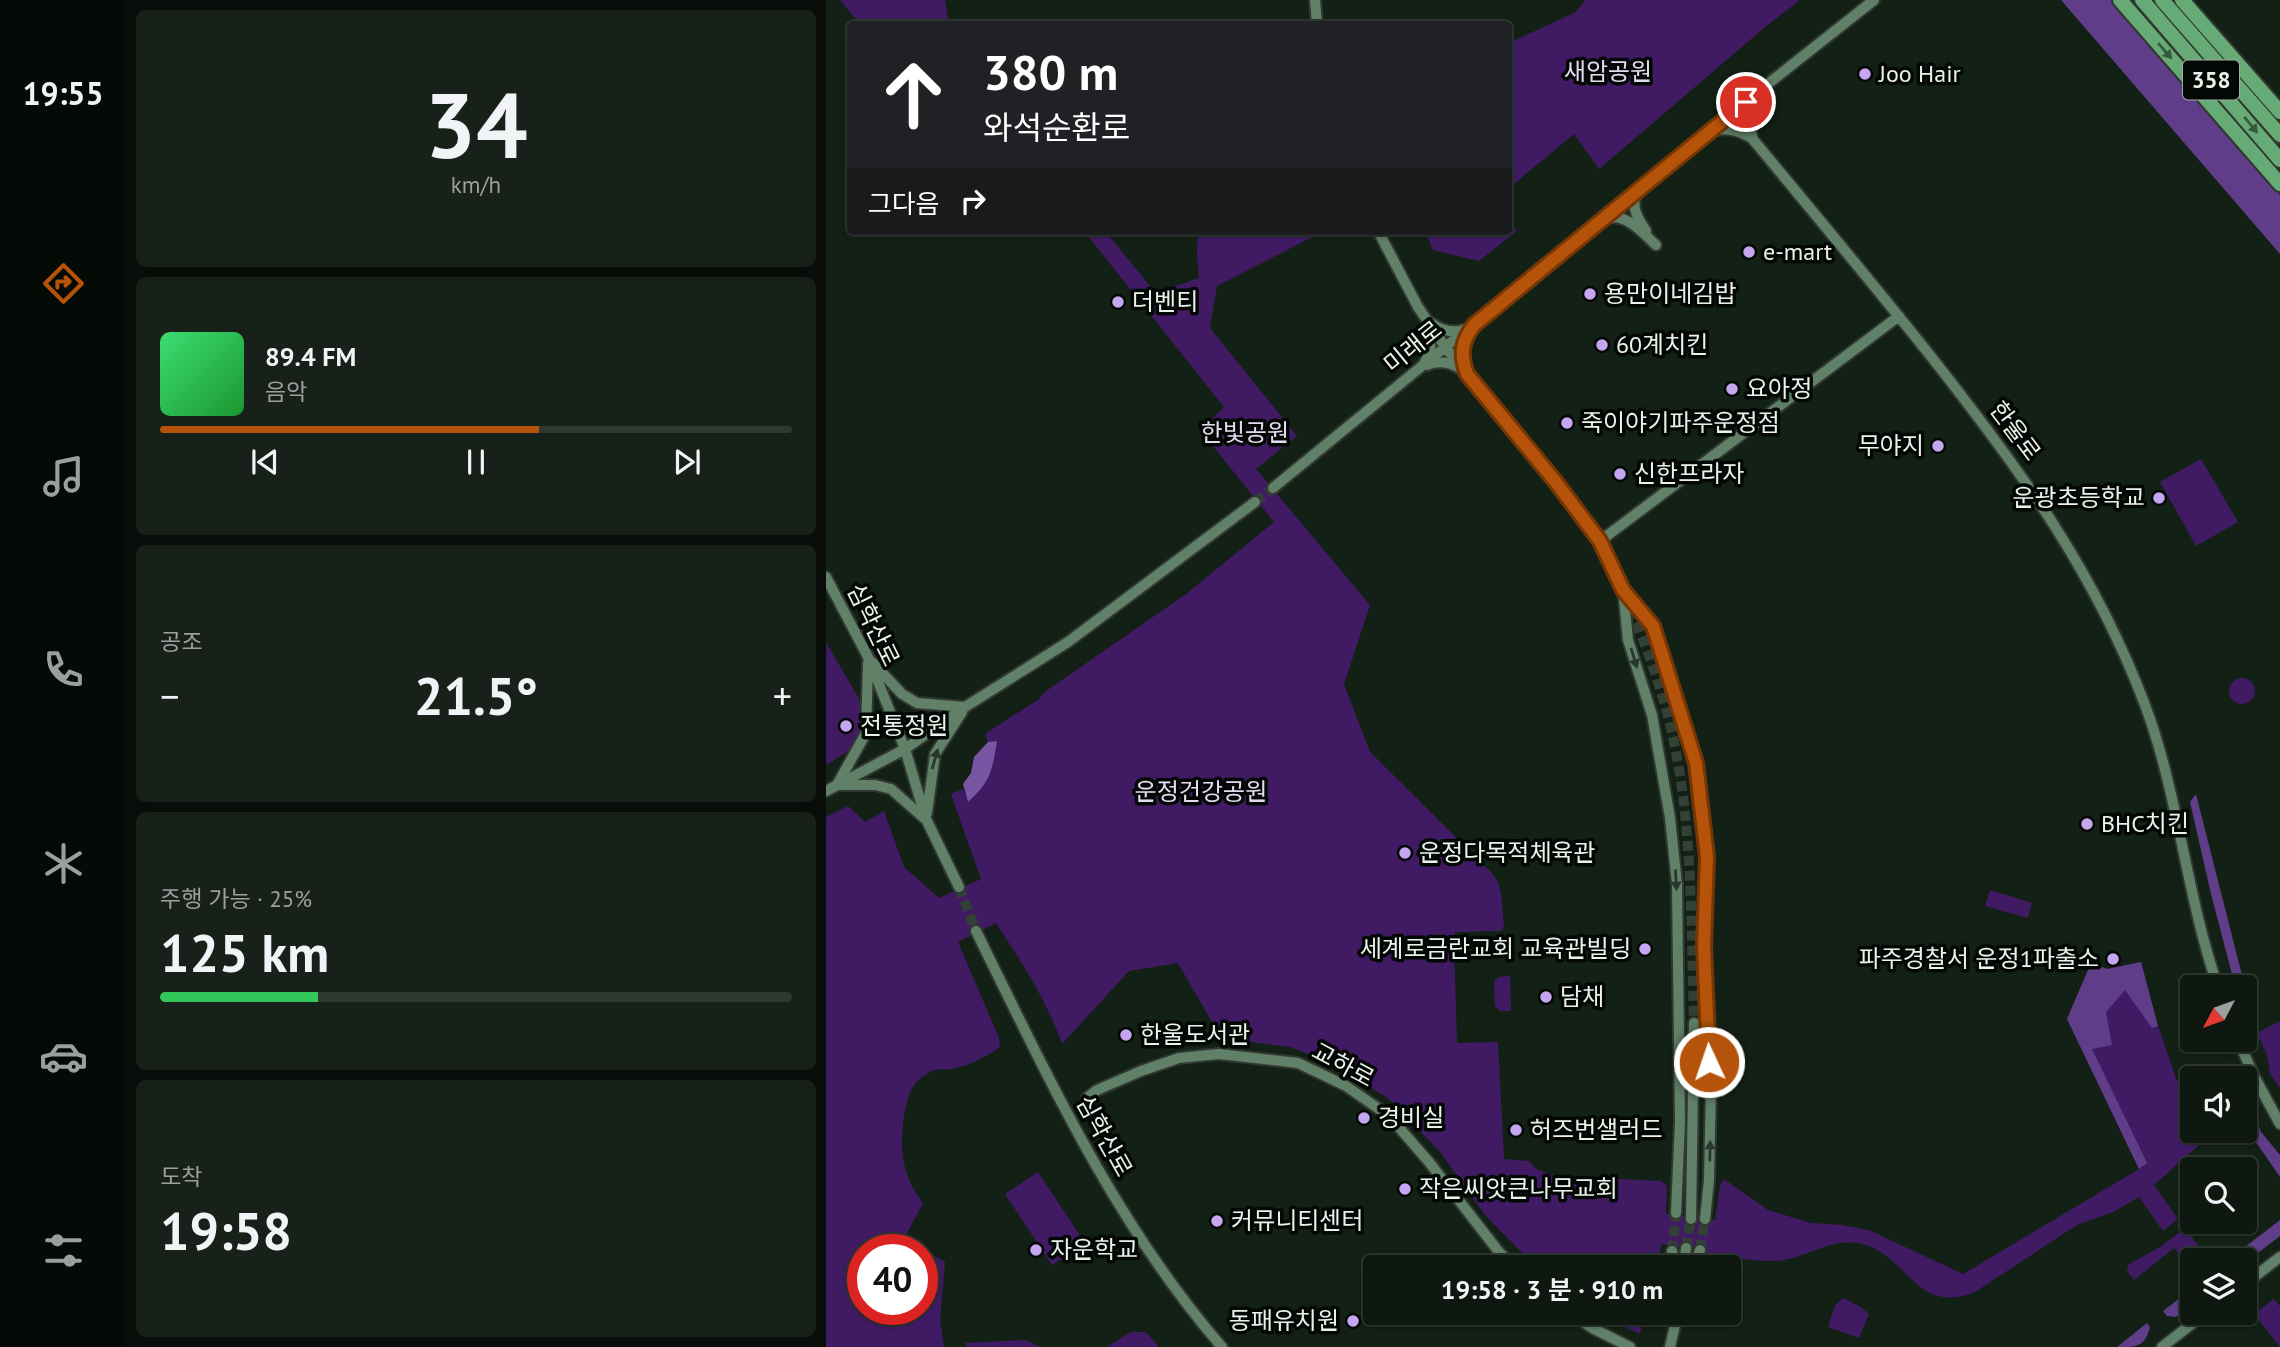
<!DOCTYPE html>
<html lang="ko">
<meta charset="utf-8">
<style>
body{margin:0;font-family:"PT Sans","Noto Sans KR",sans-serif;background:#172119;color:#f1f3f6;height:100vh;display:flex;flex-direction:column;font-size:26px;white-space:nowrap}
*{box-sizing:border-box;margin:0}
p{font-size:23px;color:#9ba09f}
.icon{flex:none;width:38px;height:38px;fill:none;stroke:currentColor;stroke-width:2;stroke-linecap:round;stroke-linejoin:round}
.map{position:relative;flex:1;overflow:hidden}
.side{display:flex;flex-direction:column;gap:10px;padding:10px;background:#080d09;width:700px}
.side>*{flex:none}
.guide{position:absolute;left:21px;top:21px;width:665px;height:214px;border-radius:7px;box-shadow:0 2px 5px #0004,0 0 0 2px #2e3730;background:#202124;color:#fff;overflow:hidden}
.needle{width:46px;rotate:229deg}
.fabs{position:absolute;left:1354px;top:975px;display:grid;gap:14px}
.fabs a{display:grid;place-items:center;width:77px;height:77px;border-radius:7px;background:#0e1810;box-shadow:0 2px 5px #0004,0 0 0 2px #2e3730;font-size:35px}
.speed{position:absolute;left:21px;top:1234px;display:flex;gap:14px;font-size:35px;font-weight:700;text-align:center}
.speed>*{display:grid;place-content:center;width:91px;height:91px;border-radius:50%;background:#0e1810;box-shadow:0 2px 5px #0004,0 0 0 2px #2e3730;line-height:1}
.speed .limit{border:10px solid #d22;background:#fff;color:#111}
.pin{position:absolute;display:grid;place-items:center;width:60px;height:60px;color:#fff;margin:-30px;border:4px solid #fff;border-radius:50%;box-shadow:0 2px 7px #0007}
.me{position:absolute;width:77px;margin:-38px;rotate:357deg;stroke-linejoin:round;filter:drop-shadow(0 0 5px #0008)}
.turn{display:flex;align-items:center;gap:24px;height:147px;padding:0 21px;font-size:32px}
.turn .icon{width:91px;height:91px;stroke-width:2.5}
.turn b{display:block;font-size:49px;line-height:60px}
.then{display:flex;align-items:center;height:66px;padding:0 21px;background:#0003;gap:14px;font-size:26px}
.big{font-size:52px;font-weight:600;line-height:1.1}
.side .widget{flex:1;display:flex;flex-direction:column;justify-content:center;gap:10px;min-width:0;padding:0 24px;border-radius:10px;background:#172119}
.side .dial{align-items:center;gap:0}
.dial b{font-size:91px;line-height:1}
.song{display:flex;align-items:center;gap:21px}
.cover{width:84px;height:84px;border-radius:10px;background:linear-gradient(135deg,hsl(140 70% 55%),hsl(130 70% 35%))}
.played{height:7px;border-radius:4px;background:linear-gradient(90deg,#b45309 60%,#2e3730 60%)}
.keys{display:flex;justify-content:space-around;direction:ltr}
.heat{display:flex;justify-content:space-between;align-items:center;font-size:38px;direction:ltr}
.charge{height:10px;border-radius:5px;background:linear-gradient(90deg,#34c759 25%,#2e3730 0)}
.trip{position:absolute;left:537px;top:1255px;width:378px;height:70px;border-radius:7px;background:#0e1810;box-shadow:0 2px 5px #0004,0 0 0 2px #2e3730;font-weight:600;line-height:70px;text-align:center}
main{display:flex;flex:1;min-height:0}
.tab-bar{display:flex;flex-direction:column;width:126px;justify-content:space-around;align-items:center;background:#060a06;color:#9ba09f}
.tab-bar .icon{width:49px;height:49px}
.tab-bar .current{color:#b45309}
.tab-bar b{font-size:32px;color:#f1f3f6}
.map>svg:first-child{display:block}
.green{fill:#401b64;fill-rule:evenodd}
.forest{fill:#603d88}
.water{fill:#7956a3}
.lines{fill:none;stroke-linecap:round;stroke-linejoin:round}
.secondary-tunnel{stroke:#334035;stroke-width:10;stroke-dasharray:10 5;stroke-linecap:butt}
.secondary-casing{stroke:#303831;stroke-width:14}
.highway-casing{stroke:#303831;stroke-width:18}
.secondary{stroke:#608067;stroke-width:10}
.highway{stroke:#66ab75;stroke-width:14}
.oneway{fill:#355a3d}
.oneway2{fill:#29382c}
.route-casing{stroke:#753606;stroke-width:18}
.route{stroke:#b45309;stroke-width:12}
.poi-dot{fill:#c6a6f0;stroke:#040805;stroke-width:2.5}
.labels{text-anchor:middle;stroke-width:7;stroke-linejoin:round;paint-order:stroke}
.shield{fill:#040805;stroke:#a5aca6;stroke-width:2}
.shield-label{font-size:23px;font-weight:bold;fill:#eaf2eb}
.park-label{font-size:24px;fill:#e4dbf1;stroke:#040805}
.poi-label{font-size:24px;fill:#eaf2eb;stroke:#040805;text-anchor:start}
.street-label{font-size:24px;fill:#eaf2eb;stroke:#040805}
</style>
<main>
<nav class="tab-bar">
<b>19:55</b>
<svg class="icon current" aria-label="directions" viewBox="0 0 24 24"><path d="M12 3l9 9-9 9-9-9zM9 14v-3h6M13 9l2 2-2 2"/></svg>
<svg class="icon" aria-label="music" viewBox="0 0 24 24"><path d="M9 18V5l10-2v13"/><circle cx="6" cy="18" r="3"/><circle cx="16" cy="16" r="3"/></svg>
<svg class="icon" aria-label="phone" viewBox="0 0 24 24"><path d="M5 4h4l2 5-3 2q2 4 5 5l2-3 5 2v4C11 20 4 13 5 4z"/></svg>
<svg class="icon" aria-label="climate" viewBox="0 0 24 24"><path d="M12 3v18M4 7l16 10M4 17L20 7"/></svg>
<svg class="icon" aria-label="car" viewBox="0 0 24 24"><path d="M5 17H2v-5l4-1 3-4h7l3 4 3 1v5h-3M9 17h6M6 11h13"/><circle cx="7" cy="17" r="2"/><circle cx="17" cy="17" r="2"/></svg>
<svg class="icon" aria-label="filters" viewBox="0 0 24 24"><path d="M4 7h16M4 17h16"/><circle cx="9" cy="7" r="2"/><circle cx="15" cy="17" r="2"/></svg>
</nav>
<section class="side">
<div class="widget dial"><b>34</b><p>km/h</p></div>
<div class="widget">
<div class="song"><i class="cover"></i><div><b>89.4 FM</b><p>음악</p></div></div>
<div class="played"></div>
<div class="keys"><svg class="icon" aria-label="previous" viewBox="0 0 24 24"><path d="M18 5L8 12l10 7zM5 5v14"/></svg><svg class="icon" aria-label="pause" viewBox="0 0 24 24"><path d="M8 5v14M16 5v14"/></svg><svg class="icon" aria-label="next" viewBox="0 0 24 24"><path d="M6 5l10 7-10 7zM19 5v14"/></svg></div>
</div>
<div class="widget"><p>공조</p>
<div class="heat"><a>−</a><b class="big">21.5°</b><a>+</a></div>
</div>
<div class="widget"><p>주행 가능 · 25%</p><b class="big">125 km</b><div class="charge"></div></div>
<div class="widget"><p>도착</p><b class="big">19:58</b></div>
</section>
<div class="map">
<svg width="1454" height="1347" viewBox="0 0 1454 1347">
<rect width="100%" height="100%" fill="#132015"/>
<path class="green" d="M14,0H119L123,24H34Z
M759,0H974L938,28L773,169L748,134L683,188V43L750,12Z
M683,220L691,231L653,261L607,250L599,231H682Z
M258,231H279L330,293L373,278L371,255L372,231H498L391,286L384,328L471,436L430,469L544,605L518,684L544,752L665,872L672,882L675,893L678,927L675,931L629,932L628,946L631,1043L672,1042L678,1159L703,1161L710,1169L729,1176L835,1181L841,1186L840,1214L889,1220L894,1185L898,1179L942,1210L985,1223L1016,1225L1043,1230L1137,1274L1313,1169L1241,1019L1265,963L1281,969L1315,962L1330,1020L1351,1081L1402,1063L1410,1078H1367V1130L1395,1131L1374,1144L1328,1185L1352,1219L1337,1231L1313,1197L1287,1212L1251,1225L1149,1292C1091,1315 1083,1259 1040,1245C1008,1234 978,1261 947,1261C909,1261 872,1251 836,1244L828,1267H710L659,1215L615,1153L562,1098L504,1063L464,1047L395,1038L352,963L303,971L236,1044C221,1001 195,961 170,923L132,942L173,1038L174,1047C160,1057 143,1066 125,1069C118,1070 111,1068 104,1072C85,1081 81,1098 78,1116C73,1149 76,1177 97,1203L78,1239L119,1262L114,1320L118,1347H0V817L22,806L39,822L58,811L78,867L113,898L155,879L125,794L137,789L142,801L170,741L162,742L159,734L213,699L220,691L360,594L448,522L374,430L398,407ZM37,1250H96V1309H37Z
M1375,459L1412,522L1370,546L1334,482Z
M0,642L40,711L32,745L0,765Z
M1403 691a13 13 0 1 1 26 0a13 13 0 1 1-26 0Z
M1164,890L1206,903L1202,918L1159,906Z
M684,976L685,1011H674L669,1006L668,981L673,977Z
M1454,1021V1088L1444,1074L1441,1055L1431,1033Z
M212,1172L259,1243L226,1265L179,1194Z
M1359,1228L1374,1248L1359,1261L1348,1248L1308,1280L1301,1271L1303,1264L1336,1246Z
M1017,1298L1033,1306L1043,1314L1033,1338L1002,1327L1009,1305Z
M1448,1299L1454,1306V1347L1428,1314Z
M769,1313H818L814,1334Z
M305,1332H320L333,1347H281Z
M199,1340L215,1347H141L139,1343Z"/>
<path class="forest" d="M1235,0H1285L1454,195V254Z
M1370,794L1419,987L1408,982L1385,894L1364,802Z
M1315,962L1332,1026L1326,1028L1299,990L1280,1012L1286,1045L1266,1049L1321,1163L1313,1169L1241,1019L1265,963L1281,969Z
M1428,1114L1435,1132L1454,1155V1177L1419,1126V1118Z
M1454,1220V1236L1419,1263V1260H1402Z
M1367,1288V1304L1350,1317L1341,1316L1337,1311Z
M1321,1323L1324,1327C1319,1347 1311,1347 1291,1347Z"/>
<path class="water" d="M171,741C166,771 165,781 142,802L137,784L145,773L148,757L162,742Z"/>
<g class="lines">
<path class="secondary-tunnel" d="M429,502L447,488
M799,595C820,645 840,698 850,752C867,841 865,933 868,1023
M133,887L150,931
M860,1248L865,1219
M874,1250L879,1219
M846,1251L850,1213"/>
<g class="secondary-casing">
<path id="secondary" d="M489,0L491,24
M905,113C973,195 1041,276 1107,359C1195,471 1268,570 1319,705C1353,796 1360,895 1392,987
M884,132C897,127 909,129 922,136
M926,136L922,118L928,98
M811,192C804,206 812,219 820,231
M778,219C799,211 816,232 830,245
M552,231L592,307L620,348L729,481L774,541L797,590L827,627L844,675L870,763L881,857L878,930L885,1086L883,1180L879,1219
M605,323C616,331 629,334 642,328
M599,362C605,351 606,340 603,328
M601,365C613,360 624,362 635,369
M639,368L636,352L642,333
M447,488L905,113L1048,0
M774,541L1073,316
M0,577L42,657L79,749L100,819L133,887
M797,590L802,640L826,715L844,818L851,884L854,1121L850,1213
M46,662L76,694L91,703L139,707
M11,785L40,733L42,663
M14,785H49L65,789L98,818
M0,791L79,749L139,707L242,642L429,502
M101,813L109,754L136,712
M150,931C221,1075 289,1224 396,1347
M1412,1040L1428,1076L1454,1124
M261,1098L271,1090L315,1071L353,1058L393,1054L472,1063L520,1086L563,1116L603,1162L673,1252L688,1267
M865,1219L868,1023
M846,1251L849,1267
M858,1267L860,1248
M868,1267L874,1250
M1419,1284L1454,1257
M743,1312L768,1329L804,1347
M844,1347L852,1312
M1336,1347L1381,1312"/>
</g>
<g class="highway-casing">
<path id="highway" d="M1294,0L1454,184
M1316,0L1454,160
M1336,0L1454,135
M1356,0L1454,112"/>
</g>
<use href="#secondary" class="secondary"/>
<use href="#highway" class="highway"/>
</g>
<defs><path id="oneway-solid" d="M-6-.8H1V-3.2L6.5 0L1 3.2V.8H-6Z" transform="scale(1.75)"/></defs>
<g class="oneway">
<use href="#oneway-solid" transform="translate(1339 51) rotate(49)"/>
<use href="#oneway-solid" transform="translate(1425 125) rotate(50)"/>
</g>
<g class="oneway2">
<use href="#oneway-solid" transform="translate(808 658) rotate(73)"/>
<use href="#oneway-solid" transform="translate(109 759) rotate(-74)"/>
<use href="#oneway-solid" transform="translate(850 880) rotate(87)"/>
<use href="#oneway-solid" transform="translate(884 1151) rotate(-89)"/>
</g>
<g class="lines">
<g class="route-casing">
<path id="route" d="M883,1062L878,946L881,857L870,763L835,651L827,626L797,590L774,541L729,481L641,374C634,355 635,342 648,325L920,102"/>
</g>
<use href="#route" class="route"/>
</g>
<g class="poi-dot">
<circle cx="1039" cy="74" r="7"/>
<circle cx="923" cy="252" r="7"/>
<circle cx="764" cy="294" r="7"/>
<circle cx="292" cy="302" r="7"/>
<circle cx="776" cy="345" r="7"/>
<circle cx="906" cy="389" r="7"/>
<circle cx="741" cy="423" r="7"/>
<circle cx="1112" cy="446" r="7"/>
<circle cx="794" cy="474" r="7"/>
<circle cx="1333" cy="498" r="7"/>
<circle cx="20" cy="726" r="7"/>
<circle cx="1261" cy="824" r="7"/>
<circle cx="579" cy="853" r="7"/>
<circle cx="819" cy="949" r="7"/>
<circle cx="1287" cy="959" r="7"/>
<circle cx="720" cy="997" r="7"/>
<circle cx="300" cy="1035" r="7"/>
<circle cx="538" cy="1118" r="7"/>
<circle cx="690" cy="1130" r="7"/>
<circle cx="579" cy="1189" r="7"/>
<circle cx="391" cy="1221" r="7"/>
<circle cx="210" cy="1250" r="7"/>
<circle cx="527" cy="1321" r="7"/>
</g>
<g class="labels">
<rect class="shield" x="1357" y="60.5" width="56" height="39" rx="5"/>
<g class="shield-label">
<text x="1385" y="88">358</text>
</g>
<g class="park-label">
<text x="782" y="80">새암공원</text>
<text x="419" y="441">한빛공원</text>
<text x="375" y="800">운정건강공원</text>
</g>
<g class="poi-label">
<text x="1053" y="82">Joo Hair</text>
<text x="937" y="260">e-mart</text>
<text x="778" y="302">용만이네김밥</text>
<text x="306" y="310">더벤티</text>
<text x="790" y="353">60계치킨</text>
<text x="920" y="397">요아정</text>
<text x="755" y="431">죽이야기파주운정점</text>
<text x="1098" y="454" text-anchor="end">무야지</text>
<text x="808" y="482">신한프라자</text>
<text x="1319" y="506" text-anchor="end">운광초등학교</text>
<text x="34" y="734">전통정원</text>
<text x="1275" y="832">BHC치킨</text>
<text x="593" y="861">운정다목적체육관</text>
<text x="805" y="957" text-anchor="end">세계로금란교회 교육관빌딩</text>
<text x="1273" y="967" text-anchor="end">파주경찰서 운정1파출소</text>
<text x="734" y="1005">담채</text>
<text x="314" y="1043">한울도서관</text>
<text x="552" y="1126">경비실</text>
<text x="704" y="1138">허즈번샐러드</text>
<text x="593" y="1197">작은씨앗큰나무교회</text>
<text x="405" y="1229">커뮤니티센터</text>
<text x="224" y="1258">자운학교</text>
<text x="513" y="1329" text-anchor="end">동패유치원</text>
</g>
<g class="street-label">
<text transform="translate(587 347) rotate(-39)" y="8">미래로</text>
<text transform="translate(1189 431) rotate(53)" y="8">한울로</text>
<text transform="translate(47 625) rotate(64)" y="8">심학산로</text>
<text transform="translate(517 1065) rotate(28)" y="8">교하로</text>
<text transform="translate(278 1136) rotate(61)" y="8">심학산로</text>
</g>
</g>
</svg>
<div class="fabs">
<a><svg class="needle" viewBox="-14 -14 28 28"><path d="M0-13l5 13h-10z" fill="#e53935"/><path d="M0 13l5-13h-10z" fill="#9ba09f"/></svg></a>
<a><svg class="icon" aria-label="sound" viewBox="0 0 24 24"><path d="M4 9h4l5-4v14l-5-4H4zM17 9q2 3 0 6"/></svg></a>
<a><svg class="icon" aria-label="search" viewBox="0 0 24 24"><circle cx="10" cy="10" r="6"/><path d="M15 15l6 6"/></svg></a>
<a><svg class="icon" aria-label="layers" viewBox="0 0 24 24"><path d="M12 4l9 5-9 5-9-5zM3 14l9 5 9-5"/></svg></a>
</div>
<div class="speed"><div class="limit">40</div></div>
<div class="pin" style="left:920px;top:102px;background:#d93025"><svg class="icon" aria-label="arrive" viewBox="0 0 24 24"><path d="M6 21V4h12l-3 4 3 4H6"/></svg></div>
<svg class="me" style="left:883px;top:1062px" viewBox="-20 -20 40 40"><circle r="17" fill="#b45309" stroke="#fff" stroke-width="3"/><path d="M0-11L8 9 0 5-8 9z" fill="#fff"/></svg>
<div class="trip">19:58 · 3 분 · 910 m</div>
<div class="guide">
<div class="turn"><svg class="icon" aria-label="ahead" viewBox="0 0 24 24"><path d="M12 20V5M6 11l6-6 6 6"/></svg><div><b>380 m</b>와석순환로</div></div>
<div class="then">그다음<svg class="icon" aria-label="right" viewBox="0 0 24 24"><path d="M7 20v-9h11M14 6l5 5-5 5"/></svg></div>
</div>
</div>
</main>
